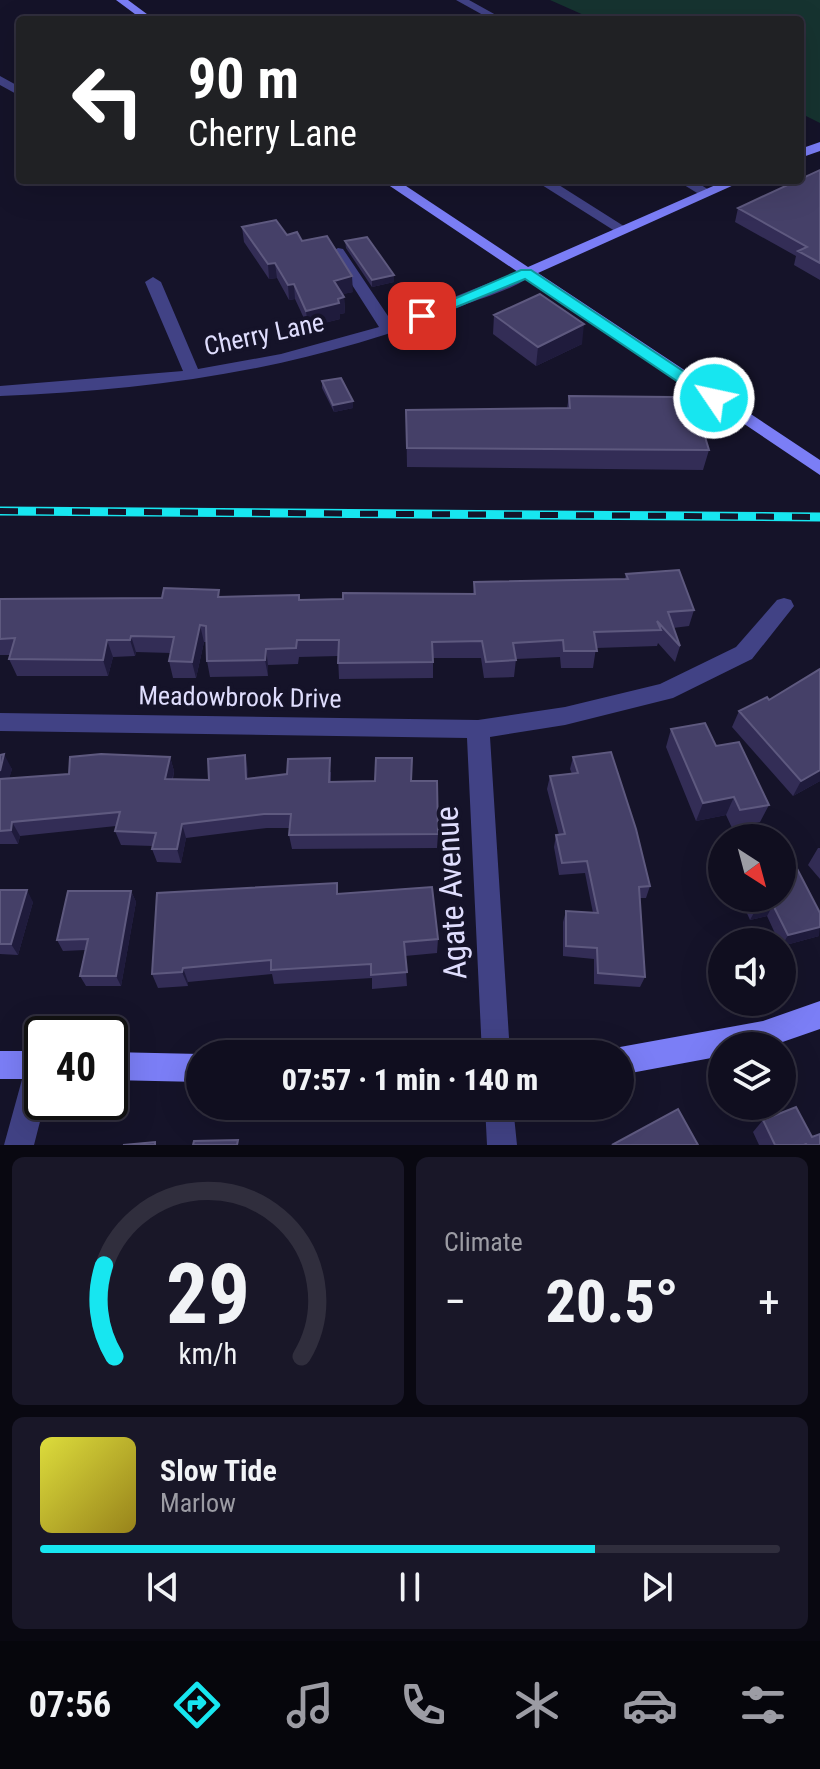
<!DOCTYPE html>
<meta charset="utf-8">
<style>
body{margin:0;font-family:"Roboto Condensed",sans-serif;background:#191728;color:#f1f3f6;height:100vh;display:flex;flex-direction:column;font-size:30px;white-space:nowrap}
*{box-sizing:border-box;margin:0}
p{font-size:26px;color:#9c9ca4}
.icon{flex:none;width:44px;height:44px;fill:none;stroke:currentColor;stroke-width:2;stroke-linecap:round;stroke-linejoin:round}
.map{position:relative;height:1145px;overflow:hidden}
.details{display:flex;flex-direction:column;gap:12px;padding:12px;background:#090811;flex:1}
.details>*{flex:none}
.hud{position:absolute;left:16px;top:16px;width:788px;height:168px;border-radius:8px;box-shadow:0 8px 32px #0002,0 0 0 2px #302e3d;background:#202124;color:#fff;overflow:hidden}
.needle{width:52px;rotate:144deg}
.tools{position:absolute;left:708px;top:824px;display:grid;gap:16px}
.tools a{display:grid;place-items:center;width:88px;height:88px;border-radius:50%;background:#100e1f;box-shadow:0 8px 32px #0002,0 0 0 2px #302e3d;font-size:40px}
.speed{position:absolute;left:24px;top:1016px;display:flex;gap:16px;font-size:40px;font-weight:700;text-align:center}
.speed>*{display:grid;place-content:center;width:104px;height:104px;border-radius:50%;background:#100e1f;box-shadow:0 8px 32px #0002,0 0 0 2px #302e3d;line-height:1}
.speed .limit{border:4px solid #111;border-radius:12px;background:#fff;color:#111}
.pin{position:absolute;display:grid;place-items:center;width:68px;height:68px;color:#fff;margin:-34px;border-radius:16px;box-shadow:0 4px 12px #0006}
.me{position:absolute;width:88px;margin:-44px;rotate:304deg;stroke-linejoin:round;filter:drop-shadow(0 0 6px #0008)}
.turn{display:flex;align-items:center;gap:28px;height:168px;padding:0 40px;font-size:36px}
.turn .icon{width:104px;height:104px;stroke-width:2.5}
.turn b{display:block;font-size:56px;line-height:68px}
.big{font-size:60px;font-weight:800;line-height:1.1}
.details .tile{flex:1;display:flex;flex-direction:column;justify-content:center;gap:12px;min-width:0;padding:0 28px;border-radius:12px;background:#191728}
.details .dial{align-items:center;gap:0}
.dial svg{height:208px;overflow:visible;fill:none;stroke:#302e3d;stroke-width:7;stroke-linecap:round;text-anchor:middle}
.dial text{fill:#f1f3f6;stroke:none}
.song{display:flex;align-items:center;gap:24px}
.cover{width:96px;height:96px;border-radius:12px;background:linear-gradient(135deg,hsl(60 70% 55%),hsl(50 70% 35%))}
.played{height:8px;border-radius:4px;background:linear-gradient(90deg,#17e6f0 75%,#302e3d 75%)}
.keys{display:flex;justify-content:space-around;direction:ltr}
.heat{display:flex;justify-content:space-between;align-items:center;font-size:44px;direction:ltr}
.details .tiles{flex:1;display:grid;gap:12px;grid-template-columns:1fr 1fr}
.tile:last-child{grid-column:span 2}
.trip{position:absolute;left:186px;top:1040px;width:448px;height:80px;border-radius:40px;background:#100e1f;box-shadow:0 8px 32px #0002,0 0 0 2px #302e3d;font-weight:800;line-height:80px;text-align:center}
.menu{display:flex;height:128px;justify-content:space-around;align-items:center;background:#06060c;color:#9c9ca4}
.menu .icon{width:56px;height:56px}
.menu .active{color:#17e6f0}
.menu b{font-size:36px;color:#f1f3f6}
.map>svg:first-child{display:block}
.green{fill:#163330}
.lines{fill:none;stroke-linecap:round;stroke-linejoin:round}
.street{fill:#414285;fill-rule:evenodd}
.secondary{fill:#7b7ef6;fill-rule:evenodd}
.rail-casing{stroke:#17e6f0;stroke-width:9}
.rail{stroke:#151329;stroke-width:6;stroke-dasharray:18;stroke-linecap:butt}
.wall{fill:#332d56}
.shaded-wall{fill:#1f1b3c}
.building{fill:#454068;stroke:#5e597f;stroke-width:2}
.route{fill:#17e6f0;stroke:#0f969c;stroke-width:2}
.labels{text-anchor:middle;stroke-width:8;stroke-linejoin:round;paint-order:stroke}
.street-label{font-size:26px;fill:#dfddfd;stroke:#151329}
.near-street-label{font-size:32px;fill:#dfddfd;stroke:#151329}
</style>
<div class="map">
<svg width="820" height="1145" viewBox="0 0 820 1145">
<rect width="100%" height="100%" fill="#151329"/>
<path class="green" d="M550,0H820V123L800,113V20H595Z"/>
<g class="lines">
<path class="street" d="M456,0H469L505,20H492Z
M0,76L20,87V96L0,85Z
M534,180H551L630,230L618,233Z
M676,180H693L714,193L702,196Z
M338,248L343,249L392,322L521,270H531L534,273C517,289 483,297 462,306C314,368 160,390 0,396V386L183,371L145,282L153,277L161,282L198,369L281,354L379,327L331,252Z
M784,598L791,600L794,606L752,659L673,698L565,725L490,737L510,1054H482L467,738L0,731V713L478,720L565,707L660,684L736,647L777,600Z
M40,1051L42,1102H45L34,1145H4L26,1065L30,1055Z
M485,1106H513L517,1145H487Z"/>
<path class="secondary" d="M116,0H128L155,20H143Z
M820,142V151L800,158V149Z
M381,180H397L528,267L727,180H745L538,273L820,460V475Z
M820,1001V1029L771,1046H722V1056L620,1075V1054H609L620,1047L763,1021Z
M0,1051H42V1079H0Z
M110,1052L200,1054V1082L110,1080Z"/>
<g class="rail-casing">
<path id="rail" d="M0,511L820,517"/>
</g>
<use href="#rail" class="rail"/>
</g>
<path class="wall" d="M820,170V280L794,265L796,256L735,222L738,208Z
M242,227L287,235L302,241L353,292L342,294L344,297L345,313L340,314V319L308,327L295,299L289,300L277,278L269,279L244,242Z
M345,241L394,282L372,287L346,248Z
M494,315L582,344L536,366L493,334Z
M322,381L353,401V408L334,412L322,388Z
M569,396L679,418L709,450L703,470L407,467L406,410L567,408Z
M626,574L694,610L689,626L673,628L680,646L675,662L658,643L657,646L596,648L593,668H561L560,657L516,659L514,677L484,678L481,658H433V678L339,679L338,656L299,657L298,664L268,665V676L210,677L207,661L206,642H204L196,678H173L169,661L171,653L136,652L135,656L113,657L108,676H17L9,659L10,655H0V599L221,597L300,600L343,599L473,594L474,582L625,579Z
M820,669V781L793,796L732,727L739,711L769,700Z
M671,729L716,746L769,805L760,822L732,828L726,815L696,821L666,747Z
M0,755L12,769L9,778L69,774L170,757L174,771L173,779L209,780L245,755L248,779L331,772V782L412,781L438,834L437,848L292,849L289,835L290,828H267L186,838L181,863L157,862L152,849L153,846L121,845L115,831L116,826L20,836L18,844H0Z
M573,757L650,886L646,898H640L645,977L640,987L594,984V959L563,956V922L566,911L593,913L585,873L559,875L554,847L556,835H559L547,789L550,776L572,774L570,769Z
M818,848H820V879L808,865Z
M0,890L33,902L18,955L0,954Z
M131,891L136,902L121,986H86L80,976L85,950L63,951L57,940Z
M338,894L438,939L437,953L405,956L407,986L372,989V978L274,984L272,974L188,982V986L158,988L152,974Z
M740,898H782L819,936L782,946V942H779L767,916L750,920Z
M763,1120L812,1137L820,1145H759L753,1132Z"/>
<path class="shaded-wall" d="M275,263L277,278L269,279L268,264Z
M394,275V282L372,287V280Z
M352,276L353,292L335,296L334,281Z
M294,284L295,299L289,300L288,285Z
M344,297L345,313L340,314V319L308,327L306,311Z
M584,324L582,344L536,366L538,347Z
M353,401V408L334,412L333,405Z
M200,625L204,642L196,678L192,662Z
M131,636L136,652L135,656L130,640Z
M107,640L113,657L108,676L103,660Z
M266,649L268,665V676L265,660Z
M4,754L12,769L5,793L0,783V771Z
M245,755L248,769V793L246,779Z
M170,757L174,771L169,793L165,779Z
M820,770V781L793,796L801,781Z
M734,797L726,815L696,821L703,803Z
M12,822L20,836L18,844L11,830Z
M182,824L186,838L181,863L177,849Z
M27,890L33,902L18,955L11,944Z
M131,891L136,902L121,986L116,976Z
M773,905L767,916L750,920L756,909Z
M820,927L819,936L782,946L788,935Z
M183,968L188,982V986L182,972Z"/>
<path class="building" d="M820,170V263L798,251L807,247L738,208Z
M276,220L287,235L297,232L302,241L327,236L352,276L334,281L344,297L338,299L339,303L306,311L294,284L288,285L275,263L268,264L242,227Z
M367,237L394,275L372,280L345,241Z
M540,294L584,324L538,347L494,315Z
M341,378L353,401L333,405L322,381Z
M569,396L673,397L679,418L699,417L709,450L407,448L406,410L570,408Z
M679,570L694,610L668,612L680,646L657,621L661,630L594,632L597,651H564L563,640L513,643L516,660L486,662L482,641L432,642L433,662L338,663L339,640H297L296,648L266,649L265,660L207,661L206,626L200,625L192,662L169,661L174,637L131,636L130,640H107L103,660L9,659L15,638L0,639V599L162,598L164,588L219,590L218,597L299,595V600L343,599V593L475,594L474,582L628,579L626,574Z
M820,669V770L801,781L739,711L767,697L769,700Z
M705,723L716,746L739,742L769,805L740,810L734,797L703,803L671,729Z
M611,752L636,829L650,886L639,887L645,977L598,973L597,948L566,946V911L598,913L587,861L562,863L556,835L565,834L550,776L578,773L573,757Z
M4,754L0,771V755Z
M101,754L170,757L165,779L209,780L208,759L245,755L246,779L287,774L288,759L330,758L329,782L375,781L376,758H412L411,781H437L438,834L289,835L291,814H264L182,824L177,849H152L156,833L115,831L120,812L12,822L11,830L0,831V779L69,774L70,757Z
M791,857L820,913V927L788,935L773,905L756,909L751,898H782V859Z
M337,883V894L432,887L438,939L404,942L407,972L371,975V964L271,970V960L183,968L182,972L152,974L157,893Z
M0,890H27L11,944H0Z
M68,891H131L116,976H80L88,939L57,940Z
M796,1107L812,1137L820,1134V1145H807L806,1144L804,1145H775L763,1120Z
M678,1109L698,1145H612Z
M238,1140L237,1145H193L194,1141Z
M155,1142V1145H123Z"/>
<path class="route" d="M521,270H531L719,395V402H708L525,279L427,319L415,316Z"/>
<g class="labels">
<g class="street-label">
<text transform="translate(264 334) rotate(-12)" y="9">Cherry Lane</text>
<text transform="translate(240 697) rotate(1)" y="9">Meadowbrook Drive</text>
</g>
<g class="near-street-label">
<text transform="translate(451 893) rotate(-93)" y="11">Agate Avenue</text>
</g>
</g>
</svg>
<div class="tools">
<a><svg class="needle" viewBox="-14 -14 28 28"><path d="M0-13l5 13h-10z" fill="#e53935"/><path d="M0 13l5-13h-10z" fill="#9c9ca4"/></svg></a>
<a><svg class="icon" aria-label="sound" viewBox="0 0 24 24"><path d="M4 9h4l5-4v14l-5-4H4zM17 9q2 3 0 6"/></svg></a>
<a><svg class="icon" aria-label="layers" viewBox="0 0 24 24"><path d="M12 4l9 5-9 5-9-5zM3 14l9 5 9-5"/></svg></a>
</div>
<div class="speed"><div class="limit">40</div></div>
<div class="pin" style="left:422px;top:316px;background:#d93025"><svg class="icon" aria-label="arrive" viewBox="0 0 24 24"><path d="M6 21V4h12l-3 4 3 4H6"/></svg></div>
<svg class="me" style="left:714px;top:398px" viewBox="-20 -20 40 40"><circle r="17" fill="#17e6f0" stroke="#fff" stroke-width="3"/><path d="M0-11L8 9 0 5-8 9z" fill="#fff"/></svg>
<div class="trip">07:57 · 1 min · 140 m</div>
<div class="hud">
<div class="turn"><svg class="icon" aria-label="left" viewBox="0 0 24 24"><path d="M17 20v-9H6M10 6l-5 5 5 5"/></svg><div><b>90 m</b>Cherry Lane</div></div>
</div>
</div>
<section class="details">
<div class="tiles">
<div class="tile dial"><svg viewBox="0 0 100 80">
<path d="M14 69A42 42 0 1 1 86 69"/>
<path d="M14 69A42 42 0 0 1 10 34" stroke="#17e6f0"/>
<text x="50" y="56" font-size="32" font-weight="700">29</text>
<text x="50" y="72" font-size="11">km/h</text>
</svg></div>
<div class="tile"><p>Climate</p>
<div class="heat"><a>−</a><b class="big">20.5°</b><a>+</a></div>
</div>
<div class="tile">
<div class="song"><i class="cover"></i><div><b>Slow Tide</b><p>Marlow</p></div></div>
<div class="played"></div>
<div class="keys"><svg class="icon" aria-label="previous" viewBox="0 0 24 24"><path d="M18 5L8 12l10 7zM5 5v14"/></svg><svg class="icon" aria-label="pause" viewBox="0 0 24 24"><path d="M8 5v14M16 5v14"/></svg><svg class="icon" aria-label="next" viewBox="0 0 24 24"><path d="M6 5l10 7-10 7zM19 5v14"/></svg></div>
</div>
</div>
</section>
<nav class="menu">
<b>07:56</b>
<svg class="icon active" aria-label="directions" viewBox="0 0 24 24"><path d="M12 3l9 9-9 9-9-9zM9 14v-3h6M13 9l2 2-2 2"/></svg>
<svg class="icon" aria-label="music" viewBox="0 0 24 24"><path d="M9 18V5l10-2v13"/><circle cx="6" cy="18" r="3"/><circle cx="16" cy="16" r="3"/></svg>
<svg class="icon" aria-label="phone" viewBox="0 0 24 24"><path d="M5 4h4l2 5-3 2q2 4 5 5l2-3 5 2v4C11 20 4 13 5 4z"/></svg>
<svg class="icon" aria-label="climate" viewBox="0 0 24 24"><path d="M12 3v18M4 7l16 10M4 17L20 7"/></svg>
<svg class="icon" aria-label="car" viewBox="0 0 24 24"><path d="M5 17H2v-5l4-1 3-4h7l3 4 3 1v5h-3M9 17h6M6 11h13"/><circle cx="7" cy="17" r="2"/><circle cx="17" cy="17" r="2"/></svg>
<svg class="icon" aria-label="filters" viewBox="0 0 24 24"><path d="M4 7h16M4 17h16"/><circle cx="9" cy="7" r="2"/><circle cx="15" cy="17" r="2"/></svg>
</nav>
